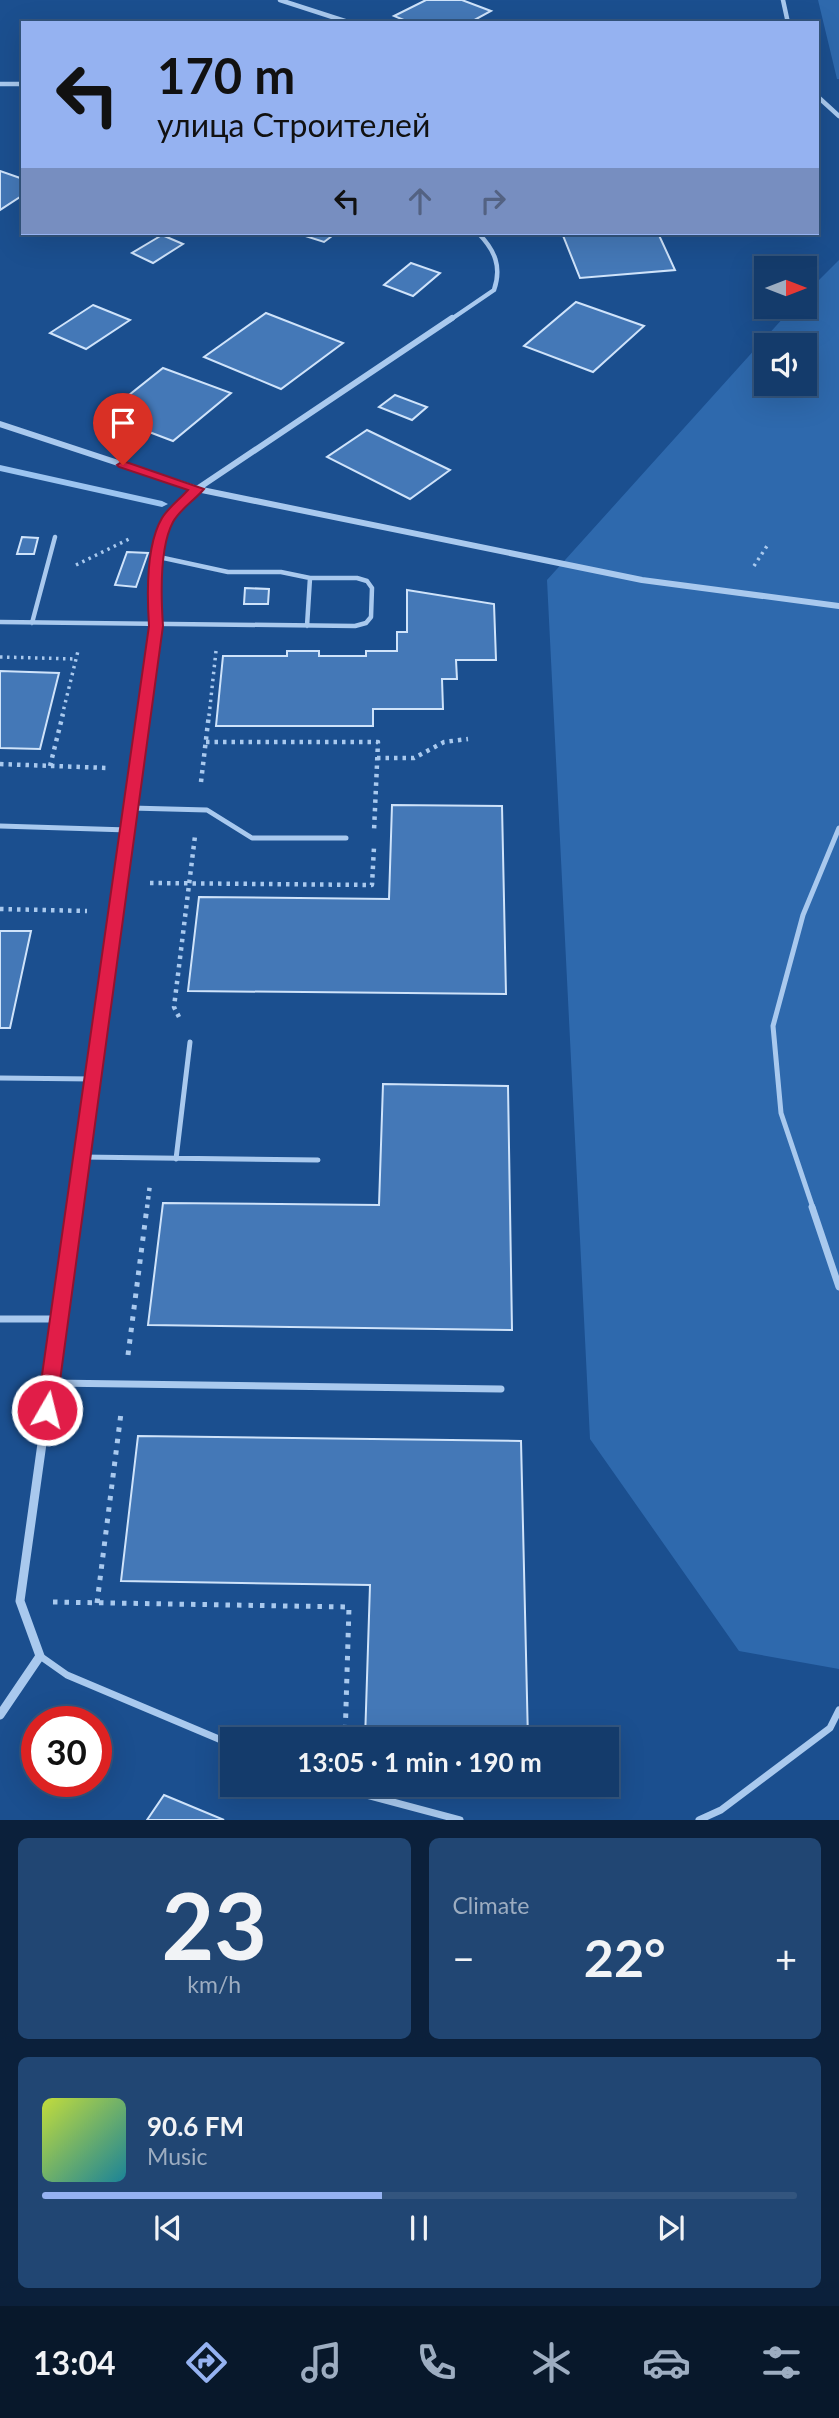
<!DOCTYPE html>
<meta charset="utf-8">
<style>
body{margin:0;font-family:Lato,sans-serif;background:#214673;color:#f1f3f6;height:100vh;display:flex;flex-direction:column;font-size:26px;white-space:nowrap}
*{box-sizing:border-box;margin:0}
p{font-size:23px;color:#9dadc1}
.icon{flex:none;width:38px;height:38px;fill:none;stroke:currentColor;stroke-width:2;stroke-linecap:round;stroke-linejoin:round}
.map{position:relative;height:1820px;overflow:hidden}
.details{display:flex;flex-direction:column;gap:18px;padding:18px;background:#0b203b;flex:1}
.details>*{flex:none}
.guide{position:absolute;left:21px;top:21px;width:798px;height:214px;border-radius:0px;box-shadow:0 7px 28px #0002,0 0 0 2px #33557e;background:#95b2f1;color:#111;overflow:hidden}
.needle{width:46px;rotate:90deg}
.controls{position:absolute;left:754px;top:256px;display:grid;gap:14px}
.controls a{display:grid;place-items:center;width:63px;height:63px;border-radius:0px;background:#143b6b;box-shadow:0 7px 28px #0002,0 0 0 2px #33557e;font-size:35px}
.speed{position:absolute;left:21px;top:1706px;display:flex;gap:14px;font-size:35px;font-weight:700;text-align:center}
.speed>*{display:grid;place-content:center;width:91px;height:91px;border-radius:50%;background:#143b6b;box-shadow:0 7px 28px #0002,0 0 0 2px #33557e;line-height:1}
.speed .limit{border:10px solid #d22;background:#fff;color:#111}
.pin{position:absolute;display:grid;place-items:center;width:60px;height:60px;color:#fff;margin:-72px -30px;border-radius:50% 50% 50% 0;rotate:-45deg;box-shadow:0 0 7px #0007}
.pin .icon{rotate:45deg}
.me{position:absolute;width:77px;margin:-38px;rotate:8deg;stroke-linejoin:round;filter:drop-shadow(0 0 5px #0008)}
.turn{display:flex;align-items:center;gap:24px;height:147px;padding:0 21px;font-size:32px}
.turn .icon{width:91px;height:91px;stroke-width:2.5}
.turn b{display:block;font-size:49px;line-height:60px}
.lanes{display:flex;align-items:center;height:66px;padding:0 21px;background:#0003;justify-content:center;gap:35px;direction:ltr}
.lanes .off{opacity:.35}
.big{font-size:52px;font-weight:700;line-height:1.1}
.details .card{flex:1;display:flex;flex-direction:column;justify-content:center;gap:10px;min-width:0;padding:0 24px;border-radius:10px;background:#214673}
.details .dial{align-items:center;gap:0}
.dial b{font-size:91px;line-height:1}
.song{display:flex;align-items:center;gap:21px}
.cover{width:84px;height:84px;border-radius:10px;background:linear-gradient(135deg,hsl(70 70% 55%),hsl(190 70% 35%))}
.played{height:7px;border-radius:4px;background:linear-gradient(90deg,#95b2f1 45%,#33557e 45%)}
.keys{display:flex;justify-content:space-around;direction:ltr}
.heat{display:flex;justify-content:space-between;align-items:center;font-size:38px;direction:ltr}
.details .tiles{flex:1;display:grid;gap:18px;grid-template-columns:1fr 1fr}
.card:last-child{grid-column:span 2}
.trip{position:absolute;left:220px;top:1727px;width:399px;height:70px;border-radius:0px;background:#143b6b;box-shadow:0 7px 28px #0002,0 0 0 2px #33557e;font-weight:700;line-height:70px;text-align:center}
.dock{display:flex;height:112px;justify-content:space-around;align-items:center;background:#08182b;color:#9dadc1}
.dock .icon{width:49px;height:49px}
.dock .on{color:#95b2f1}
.dock b{font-size:32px;color:#f1f3f6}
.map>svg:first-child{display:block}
.green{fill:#2e69ad;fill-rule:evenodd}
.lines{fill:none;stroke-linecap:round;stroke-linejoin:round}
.stream{fill:#9cc4f0;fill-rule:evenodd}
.building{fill:#4478b7;stroke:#cfe3fa;stroke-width:2}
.path-far2{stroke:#a9c9ee;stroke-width:3.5;stroke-dasharray:2.5 4.5;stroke-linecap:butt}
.path-far1{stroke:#a9c9ee;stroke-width:4.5;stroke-dasharray:3.5 5;stroke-linecap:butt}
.path{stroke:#a9c9ee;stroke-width:5;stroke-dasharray:4.5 7;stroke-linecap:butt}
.service-far2{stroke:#a9c9ee;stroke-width:4.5}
.service-far1{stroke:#a9c9ee;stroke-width:5}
.service{stroke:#a9c9ee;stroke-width:7}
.minor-far3{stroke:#a9c9ee;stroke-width:4.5}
.minor-far2{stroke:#a9c9ee;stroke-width:6}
.minor-far1{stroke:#a9c9ee;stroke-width:7}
.minor{stroke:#a9c9ee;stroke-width:9}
.route{fill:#e11d48;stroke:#92132f;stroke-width:2}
</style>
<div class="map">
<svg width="839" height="1820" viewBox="0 0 839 1820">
<rect width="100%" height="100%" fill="#1b4f8f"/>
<path class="green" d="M818,0H839V79H837Z
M839,260V1669L739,1651L590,1439L547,580L794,306H805V294ZM766,345H805V383H766Z"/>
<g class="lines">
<path class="stream" d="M0,465L162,501L168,504L162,507L0,471Z"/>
</g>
<path class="building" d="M426,0H462L491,11L469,23H411L394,16Z
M0,171L23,179V195L0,210Z
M296,233H336L324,242Z
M562,233H658L675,270L580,278Z
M162,235L183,244L153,263L132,253Z
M411,263L440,273L413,296L384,285Z
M576,302L644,326L593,372L524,346Z
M93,305L130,320L86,349L50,333Z
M266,313L343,343L281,389L204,357Z
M163,368L231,393L173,441L104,415Z
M395,395L427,407L412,420L379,407Z
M367,430L450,470L410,499L327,457Z
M22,537L38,538L34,554H17Z
M127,552L148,553L136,587L115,585Z
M245,588L269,589L268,604H244Z
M407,590L494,604L496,660H456L457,679H442L443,709H373V726H216L223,656H287V651H319V656H366V651H397V632H407Z
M0,671L59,673L40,749L0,748Z
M392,805L502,806L506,994L188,991L199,897L389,899Z
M0,931H31L10,1028H0Z
M383,1084L508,1086L512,1330L148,1325L163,1203L379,1205Z
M138,1436L521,1441L528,1740H365L370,1585L121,1581Z
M164,1795L224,1820H147Z"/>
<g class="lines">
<path class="path-far2" d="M76,565L131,538
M754,566L767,546
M0,657L76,659
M62,716L78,651
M209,716L216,651"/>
<path class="path-far1" d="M206,742H378L374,831
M377,758H414L444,742L468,739
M0,764L108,768
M50,766L63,714
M201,782L209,714
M150,883L372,885L374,847
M0,909L87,911
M179,1017L174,1007L195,836
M147,1208L150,1184"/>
<path class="path" d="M128,1355L147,1207
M53,1602L349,1607L345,1740
M97,1603L121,1413"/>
<path class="service-far2" d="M0,622L355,626L366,623L371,617L372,588L367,581L357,578H310L281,572H228L159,557
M32,623L55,537
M307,626L310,578"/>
<path class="service-far1" d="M131,808L207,810L252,838H346
M0,826L128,830
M0,1078L93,1079
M81,1157L318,1160
M176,1159L190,1042
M813,1208L781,1113L773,1026L803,915L839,828"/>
<path class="service" d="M812,1207L839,1287
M0,1319H59
M51,1383L501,1389
M40,1656L67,1675L233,1745
M329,1785L460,1820
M699,1820L721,1810L830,1728L839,1710"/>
<path class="minor-far3" d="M280,0L351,23
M783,0L788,23
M0,84H23
M817,96L839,116
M450,320L494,290C502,267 495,250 478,233"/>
<path class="minor-far2" d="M0,424L197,489L642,580L839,606
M143,716L156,626L155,570L160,540L169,517L197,489L452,318"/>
<path class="minor-far1" d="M75,1208L144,714"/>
<path class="minor" d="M0,1715L40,1656L20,1601L75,1207"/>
</g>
<path class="route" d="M123,461L204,489C195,500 180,509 173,522C159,548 161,597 163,626L56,1410L54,1416L47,1419L40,1416L37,1410L149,626C147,596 146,545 162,518C168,508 180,499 188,490L119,467L117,465Z"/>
</svg>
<div class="controls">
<a><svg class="needle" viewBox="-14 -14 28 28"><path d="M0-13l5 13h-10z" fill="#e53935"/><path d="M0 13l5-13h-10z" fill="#9dadc1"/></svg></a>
<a><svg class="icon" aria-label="sound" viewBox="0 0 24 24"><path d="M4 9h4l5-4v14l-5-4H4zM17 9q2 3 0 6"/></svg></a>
</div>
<div class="speed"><div class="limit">30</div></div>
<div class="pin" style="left:123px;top:465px;background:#d93025"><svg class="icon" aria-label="arrive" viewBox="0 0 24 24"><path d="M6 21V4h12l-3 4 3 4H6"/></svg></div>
<svg class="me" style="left:47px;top:1410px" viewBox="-20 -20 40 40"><circle r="17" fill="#e11d48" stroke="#fff" stroke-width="3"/><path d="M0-11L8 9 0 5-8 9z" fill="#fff"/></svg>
<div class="trip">13:05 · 1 min · 190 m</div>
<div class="guide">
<div class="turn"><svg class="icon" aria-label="left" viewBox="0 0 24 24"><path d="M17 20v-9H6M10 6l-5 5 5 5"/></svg><div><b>170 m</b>улица Строителей</div></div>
<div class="lanes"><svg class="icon" aria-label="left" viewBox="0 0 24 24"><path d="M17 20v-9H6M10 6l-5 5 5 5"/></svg><svg class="icon off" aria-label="ahead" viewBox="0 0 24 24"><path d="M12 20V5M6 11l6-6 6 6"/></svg><svg class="icon off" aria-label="right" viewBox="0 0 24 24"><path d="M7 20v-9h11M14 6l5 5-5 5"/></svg></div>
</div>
</div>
<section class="details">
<div class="tiles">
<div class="card dial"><b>23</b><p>km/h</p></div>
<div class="card"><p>Climate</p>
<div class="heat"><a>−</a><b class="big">22°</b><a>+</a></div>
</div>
<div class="card">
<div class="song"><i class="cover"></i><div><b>90.6 FM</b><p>Music</p></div></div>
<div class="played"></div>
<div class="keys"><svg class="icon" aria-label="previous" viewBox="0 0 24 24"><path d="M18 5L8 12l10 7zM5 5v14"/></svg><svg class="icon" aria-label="pause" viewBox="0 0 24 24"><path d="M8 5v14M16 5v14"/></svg><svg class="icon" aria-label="next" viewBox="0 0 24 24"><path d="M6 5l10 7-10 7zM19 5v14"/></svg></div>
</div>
</div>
</section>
<nav class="dock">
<b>13:04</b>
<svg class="icon on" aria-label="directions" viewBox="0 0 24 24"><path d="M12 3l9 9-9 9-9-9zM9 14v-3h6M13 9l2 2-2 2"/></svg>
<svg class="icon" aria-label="music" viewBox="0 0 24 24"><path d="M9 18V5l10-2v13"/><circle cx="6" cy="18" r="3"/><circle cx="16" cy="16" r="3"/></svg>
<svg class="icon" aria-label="phone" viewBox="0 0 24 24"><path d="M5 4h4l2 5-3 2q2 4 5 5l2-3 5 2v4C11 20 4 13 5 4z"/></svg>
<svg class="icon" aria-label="climate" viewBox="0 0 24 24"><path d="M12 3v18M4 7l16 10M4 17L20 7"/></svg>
<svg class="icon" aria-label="car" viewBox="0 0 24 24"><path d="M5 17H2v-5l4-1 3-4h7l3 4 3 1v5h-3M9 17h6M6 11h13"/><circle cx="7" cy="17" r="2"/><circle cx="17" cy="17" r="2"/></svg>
<svg class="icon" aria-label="filters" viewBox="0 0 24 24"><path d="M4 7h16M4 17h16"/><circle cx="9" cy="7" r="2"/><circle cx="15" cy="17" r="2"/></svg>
</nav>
